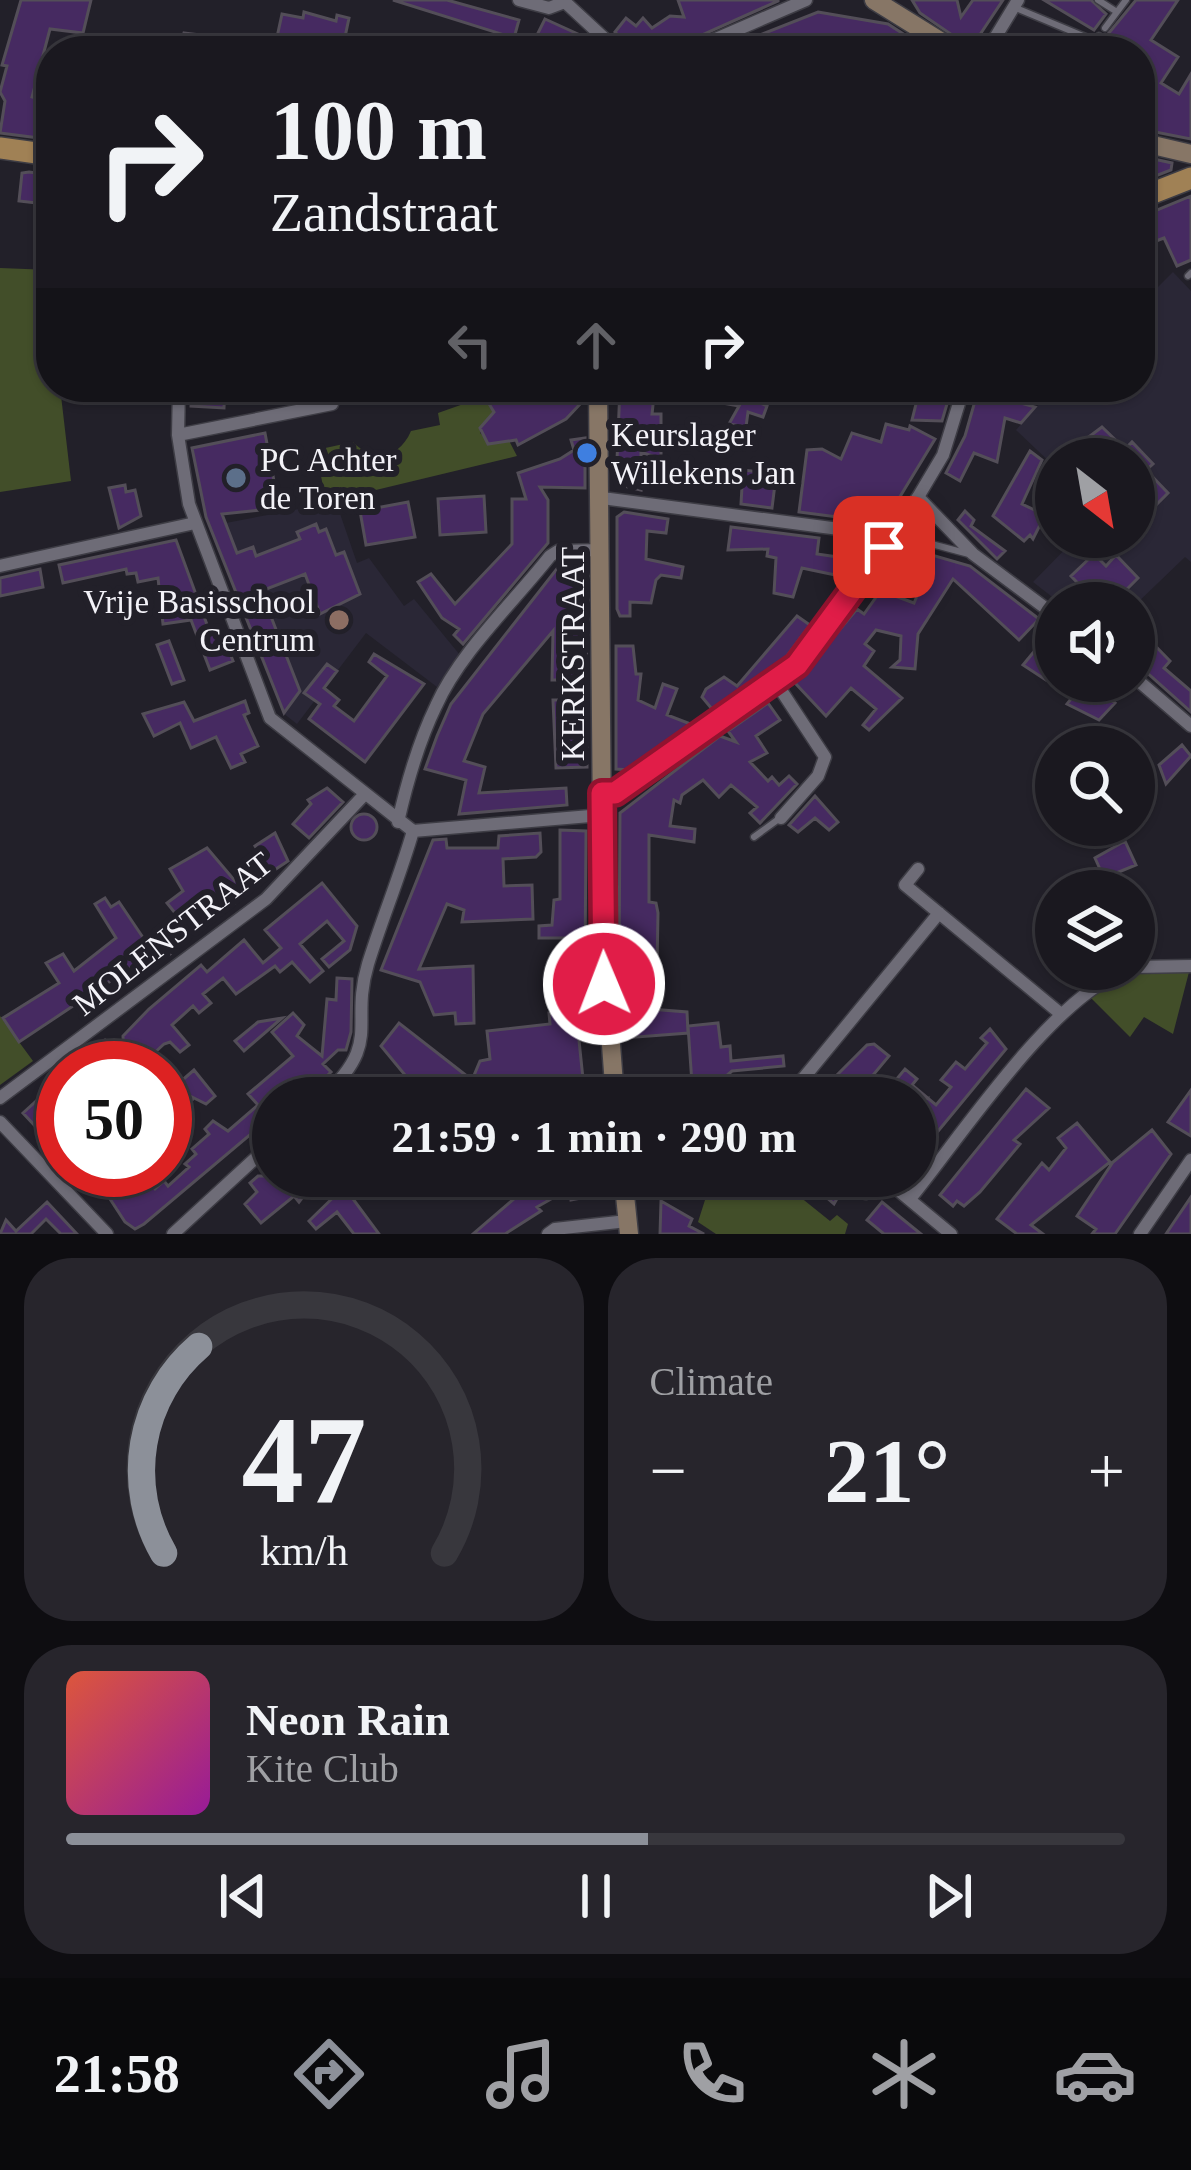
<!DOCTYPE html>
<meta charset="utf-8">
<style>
body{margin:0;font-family:"Times New Roman",serif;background:#27252c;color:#f1f3f6;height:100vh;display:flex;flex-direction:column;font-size:45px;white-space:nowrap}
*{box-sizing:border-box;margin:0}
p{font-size:39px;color:#9fa0a4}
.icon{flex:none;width:66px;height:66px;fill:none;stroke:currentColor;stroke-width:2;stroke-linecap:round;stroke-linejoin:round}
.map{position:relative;height:1234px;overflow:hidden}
.side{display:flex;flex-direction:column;gap:24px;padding:24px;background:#0e0d11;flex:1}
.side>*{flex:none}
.banner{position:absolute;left:36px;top:36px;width:1119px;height:366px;border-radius:48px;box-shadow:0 3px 9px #0004,0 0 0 3px #38373d;background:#1a181f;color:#f1f3f6;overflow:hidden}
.needle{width:78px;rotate:149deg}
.fabs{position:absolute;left:1035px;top:438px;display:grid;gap:24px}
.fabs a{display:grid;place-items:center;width:120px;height:120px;border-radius:50%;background:#1a181f;box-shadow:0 3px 9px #0004,0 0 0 3px #38373d;font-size:60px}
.speed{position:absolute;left:36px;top:1041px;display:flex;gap:24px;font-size:60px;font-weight:700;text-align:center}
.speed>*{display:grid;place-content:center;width:156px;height:156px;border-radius:50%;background:#1a181f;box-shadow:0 3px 9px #0004,0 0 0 3px #38373d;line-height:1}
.speed .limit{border:18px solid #d22;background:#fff;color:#111}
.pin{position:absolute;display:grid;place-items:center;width:102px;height:102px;color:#fff;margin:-51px;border-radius:24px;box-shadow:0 6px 18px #0006}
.me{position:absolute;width:132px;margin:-66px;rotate:359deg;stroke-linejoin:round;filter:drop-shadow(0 0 9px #0008)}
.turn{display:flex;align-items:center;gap:42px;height:252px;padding:0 36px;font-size:54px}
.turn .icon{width:156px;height:156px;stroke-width:2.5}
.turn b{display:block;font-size:84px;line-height:102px}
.lanes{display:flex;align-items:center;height:114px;padding:0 36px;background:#0003;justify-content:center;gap:60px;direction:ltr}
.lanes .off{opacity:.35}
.big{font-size:90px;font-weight:800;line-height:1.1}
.side .tile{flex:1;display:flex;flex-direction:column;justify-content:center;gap:18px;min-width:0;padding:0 42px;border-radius:48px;background:#27252c}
.side .dial{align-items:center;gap:0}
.dial svg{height:312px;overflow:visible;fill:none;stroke:#38373d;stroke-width:7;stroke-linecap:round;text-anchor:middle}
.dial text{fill:#f1f3f6;stroke:none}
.song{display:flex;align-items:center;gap:36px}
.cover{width:144px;height:144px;border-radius:18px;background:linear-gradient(135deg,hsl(10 70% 55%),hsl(300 70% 35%))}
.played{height:12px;border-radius:6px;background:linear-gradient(90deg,#8c9099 55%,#38373d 55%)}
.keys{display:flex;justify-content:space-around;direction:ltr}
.heat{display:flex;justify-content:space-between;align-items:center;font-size:66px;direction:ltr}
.side .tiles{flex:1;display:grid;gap:24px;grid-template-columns:1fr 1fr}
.tile:last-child{grid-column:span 2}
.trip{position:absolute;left:252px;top:1077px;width:684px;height:120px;border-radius:60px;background:#1a181f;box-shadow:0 3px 9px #0004,0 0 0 3px #38373d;font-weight:800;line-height:120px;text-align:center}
.dock{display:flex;height:192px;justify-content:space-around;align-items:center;background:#0a0a0c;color:#9fa0a4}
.dock .icon{width:84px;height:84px}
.dock .selected{color:#8c9099}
.dock b{font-size:54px;color:#f1f3f6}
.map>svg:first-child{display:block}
.built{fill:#2a2736}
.green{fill:#424e29}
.building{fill:#462a61;stroke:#534e58;stroke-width:3;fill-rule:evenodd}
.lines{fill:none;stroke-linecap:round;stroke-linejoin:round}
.lane-casing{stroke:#3e3d45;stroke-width:9}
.street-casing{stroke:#3e3d45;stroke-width:15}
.secondary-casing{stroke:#3e3d45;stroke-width:21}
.primary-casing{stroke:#3e3d45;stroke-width:24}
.lane{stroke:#6e6c77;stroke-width:6}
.street{stroke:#6e6c77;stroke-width:12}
.secondary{stroke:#877666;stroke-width:18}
.primary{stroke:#a08155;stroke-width:21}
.route-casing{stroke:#92132f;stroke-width:30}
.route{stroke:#e11d48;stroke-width:21}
.shop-dot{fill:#3f7fe0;stroke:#222029;stroke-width:4.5}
.service-dot{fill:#5c6f8a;stroke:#222029;stroke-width:4.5}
.education-dot{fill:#8d6e63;stroke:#222029;stroke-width:4.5}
.labels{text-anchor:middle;stroke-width:12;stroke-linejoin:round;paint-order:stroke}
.poi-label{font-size:33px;fill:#f3f2f8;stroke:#222029;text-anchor:start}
.street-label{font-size:33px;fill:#f3f2f8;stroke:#222029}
</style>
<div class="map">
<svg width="1191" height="1234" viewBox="0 0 1191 1234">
<rect width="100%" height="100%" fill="#222029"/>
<path class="built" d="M1173,272L1191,291V562L1185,557L1134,606L1060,603L1033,582L1077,537H1134V459H1056V468L1016,430L1054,387H1140V305Z
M336,502L357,563L369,558L404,606L414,599L460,655L437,687L366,633L297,724L283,713L210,526Z"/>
<path class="green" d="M0,268L51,270V387H60L71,481L0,492Z
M486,396L497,419L483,424L480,433L493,444L506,435L517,456L326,502L316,450L353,442C373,463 399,459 411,431L440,425L438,413Z
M1160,970L1189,972L1173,1034L1144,1017L1130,1037L1090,997L1133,974Z
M0,1016L33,1061L0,1085Z
M701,1176H774L830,1221L837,1215L848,1224L845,1234H716L698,1222L705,1200Z"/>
<path class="building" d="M21,0H91L83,33L50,29L32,97L51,102L47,139L0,133L5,101L0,92L7,66L2,65Z
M393,0H447L519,20L514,38Z
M678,0H778V1L666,51H634L615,32L626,18L636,26L643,18L652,28L670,16L684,17Z
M912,0H957L961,17L973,0H1003L971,48L920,13Z
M1044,0H1091L1106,14L1094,30Z
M1136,0H1178L1151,40L1178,57L1161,83L1179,94L1191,74V139L1140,129V51H1094Z
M304,12L336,21L337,15L349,18L342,51H274L282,14L303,18Z
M818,12L888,24L911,39L909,51H890L892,43L865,38L863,51H719Z
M545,19L591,40L603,51H545L550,42L537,35Z
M184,33L226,38L229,51H178Z
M1140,156L1172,163L1171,170L1140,182Z
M29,172L51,175L46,204L19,201L22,173Z
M1191,196V260L1177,266L1164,238L1140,247V217Z
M192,387H225L224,408L191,406Z
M531,387H576L583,401L566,419L518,445L516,440L488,444L480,428L494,412L488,402Z
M620,387H655L652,414H661V459L641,452V490L616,484Z
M753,387L751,399L767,406L763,417L748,412L746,427L729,424L739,406L717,402L719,392L744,399Z
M864,387H952L942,421L912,420L917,400Z
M979,387H1001L999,397L1035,407L1021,423L1005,418L997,462L974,453L960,481L946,473L965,436Z
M886,424L909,430L910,426L935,439L887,518L876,522L799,512L807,450L822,449L841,459L852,433L881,442Z
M1102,427L1125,449L1132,442L1153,464L1146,470L1168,493L1142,519L1134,511V459H1084L1074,448Z
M265,433L279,508L222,514L237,553L253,547L256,556L300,539L297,532L316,524L319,532L326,529L336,555L344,552L360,594L320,614L305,574L261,591L300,691L284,713L206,517L192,448Z
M585,438V488L540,487L548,500V543L463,644L454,635L459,629L442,618L418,582L431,574L455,604L512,544V499H526L518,473L560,459L574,450L571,440Z
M1030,451L1042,460L1022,504L1045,515L1033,539L1030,535L1024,541L993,516Z
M743,470L768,473V483L775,484L772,508L741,504Z
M125,485L126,492L135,490L141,516L119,528L109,488Z
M484,496L486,532L440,535L438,499Z
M408,502L415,537L366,545L360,511Z
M965,511L974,520L971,526L1005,551L997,559L958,520Z
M624,512L668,519L666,533L647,531L646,559L683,567L681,578L661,575L656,580L651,603L630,602V616H620L617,609V517Z
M731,527L819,538L817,554L838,557L840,541L854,543L850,569L845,577L802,568L793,597L774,593L776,558L767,556L768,549L728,550Z
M176,540L209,630L219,626L233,661L210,670L191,620L163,624L158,578L138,582L136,573L127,574L126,569L63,583L59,565Z
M897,545L970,566L1039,619L1019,640L953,579L918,634L915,669L892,667L900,660L901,636L876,630L865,644L874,651L864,666L902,698L869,730L863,725L876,709L851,688L826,716L795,683L857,609L864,614L879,593L868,585ZM901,575L923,582L914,603L895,596Z
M1094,554L1106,566L1116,555L1138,578L1113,603H1097L1071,576Z
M563,561L586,562L587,767L556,768L553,700H559L560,680H552L553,631L483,714L464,761L485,767L479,793L566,788L567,805L459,814L466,780L425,769L437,736L451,704Z
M40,569L43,587L0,596V578Z
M797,616L810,625L781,664L712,709L702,697L706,689L724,677L737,686Z
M1134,624L1170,661L1164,668L1191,691V712L1134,661Z
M1055,626L1056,667L1046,680L1023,665Z
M169,641L184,680L172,684L157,645Z
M616,646H633L636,674H641L638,700L655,708L663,684L677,689L667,715L693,725L630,770L616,769Z
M374,654L424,684L365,762L309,719L320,704L304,693L327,664L337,671L324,688L339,700L334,706L354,721L387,676L369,662Z
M1085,681H1103L1115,690L1109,698L1115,703L1099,720L1067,704Z
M245,701L249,713L244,715L258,746L241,754L245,762L231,768L216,737L191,748L180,723L154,736L143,714L184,702L194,721Z
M768,703L780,720L756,736L767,753L750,762L768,781L772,777L779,785L789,776L797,784L760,823L750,813L757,807L731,785L719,797L703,780L682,795L680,803L674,800L670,826L695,829L694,842L649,835V902L656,903L658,913L657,967H619L620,813L720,736L736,742L728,731Z
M1182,745L1191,756L1166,784L1159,765Z
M327,788L343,802L309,838L293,824L311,804L308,800Z
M815,796L838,822L829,830L815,818L798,832L789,825Z
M351 827a13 13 0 1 1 26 0a13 13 0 1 1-26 0Z
M560,830L586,831L585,963L567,964V938H539V926L552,925L554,900L560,899Z
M275,833L288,861L246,889L249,892L228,909L217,895L193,913L198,919L187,928L167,903L183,891L170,869L207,848L235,881L263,859L255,846Z
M540,833L541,852L536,857L503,859L504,886L532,885L533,919L462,922L464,910L447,904L419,969L473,966L474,1023L456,1024L455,1013L434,1015L420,982L381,970L433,840L446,839L447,848H498L499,836Z
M1125,841L1136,865L1104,878L1095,858Z
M322,883L357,926L350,950L329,967L322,959L344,941L327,921L300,944L323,971L310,982L292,962L280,972L275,966L236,994L223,978L203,994L211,1003L199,1013L193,1006L172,1025L189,1045L180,1052L170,1042L164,1044L138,1068H90L82,1060L105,1040L124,1060L123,1036L149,1009L201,965L207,972L244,940L263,963L281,948L265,930Z
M105,898L111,907L119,902L144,939L156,931L170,954L140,976L133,966L19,1042L3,1018L59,983L46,963L63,954L74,971L116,938L95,904Z
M337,978L352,979L351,1032L346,1050H338L323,1064L331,1072L303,1098H273V1126L258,1139L252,1133L144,1224L135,1229L125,1222L99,1182L105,1177L98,1170H137L155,1189L164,1181L168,1186L189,1167L185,1164L196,1154L192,1149L209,1134L205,1129L213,1121L228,1131L258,1105L248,1094L293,1056L272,1032L293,1013L304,1025L297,1036L322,1056L327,999L336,1000Z
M620,990H650V1009L687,1012L688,1033L624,1038Z
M564,1012L565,1023L577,1021L585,1098H505L504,1089L477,1092L472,1098H424L381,1046L399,1023L472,1080L480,1061L490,1059L487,1031L550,1024L549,1013Z
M282,1018L244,1051L235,1041L258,1022Z
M718,1023L721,1047L730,1046L731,1061L783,1056L784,1066L732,1071L725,1077L727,1098H693L688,1026Z
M990,1029L1006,1049L915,1159V1112L927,1098H891L901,1086L895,1081L905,1069L917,1079L912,1085L936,1105L951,1087L941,1080L956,1062L965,1069L987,1043L981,1038Z
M874,1044L889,1056L854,1098L818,1094L867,1045Z
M194,1070L215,1096L206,1104L186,1094L192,1100L165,1124V1111L187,1092L179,1083Z
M1026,1089L1049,1108L1014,1140L1020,1144L980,1192L964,1206L957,1201L953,1206L940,1195Z
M1191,1090V1136L1168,1122Z
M44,1094L60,1112L55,1117L63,1126L50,1142L23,1113Z
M1077,1123L1110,1162L1031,1225L1043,1234H1017L997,1219L1042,1163L1049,1170L1066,1148L1058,1138Z
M1152,1130L1171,1154L1115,1234H1092L1096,1229L1077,1216L1113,1162Z
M258,1176H319L299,1202L294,1196L261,1223L245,1204L257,1192L250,1183Z
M525,1176H537L551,1199L537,1207L541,1211L505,1234H473L522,1192L529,1182Z
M569,1176H605L607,1193L571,1200Z
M802,1176H850L834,1204Z
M360,1180L367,1187L353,1199L379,1234H354L337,1212L316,1229L309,1221L346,1185Z
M1191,1197V1234H1166L1176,1219Z
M661,1201L692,1219L689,1226L704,1234H660Z
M47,1202L77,1234H61L46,1219L31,1234H0L6,1220L16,1231Z
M882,1202L900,1217L921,1234H884L867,1220Z"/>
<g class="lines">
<g class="lane-casing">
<path id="lane" d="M1098,0L1117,12
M1016,8L1095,41L1099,36
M1105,28L1126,0
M1188,276L1191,273
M492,391L505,387
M894,534L969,554
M754,837L780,818"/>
</g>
<g class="street-casing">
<path id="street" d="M519,0L549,8L565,2
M565,2L618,51
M688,51L806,0
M987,51L1018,0
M179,387L178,435L189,504L270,718L413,831L602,815
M178,435L332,404
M918,497L973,554L1056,616
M602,498L862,532L884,547
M0,566L195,523
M1134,677L1191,726
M775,681L825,757L818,776L781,818
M602,793H615L797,666L918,497L943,455L964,387
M398,822C407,782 418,743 436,706C460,652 514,602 550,556L558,551L602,550
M918,869L905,885L1061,1014
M1134,967L1191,966
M0,1098L266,899L364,795
M322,1098C384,1041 349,1027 368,964C382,919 400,876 413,831
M796,1098L797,1086L939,913
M0,1122L107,1234
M881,1176L951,1234
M866,1193L879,1176
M910,1199C963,1134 1052,997 1128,969
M173,1234L273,1142
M548,1234L555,1229L627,1221
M1140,1234L1191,1160"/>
</g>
<g class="secondary-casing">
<path id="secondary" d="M874,0L956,51
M1140,142L1191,154
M598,387L603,938L615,1098
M623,1176L629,1234"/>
</g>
<g class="primary-casing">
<path id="primary" d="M0,148L51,155
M1140,198L1191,178"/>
</g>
<use href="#lane" class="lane"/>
<use href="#street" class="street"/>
<use href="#secondary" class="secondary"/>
<use href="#primary" class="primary"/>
</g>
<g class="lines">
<g class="route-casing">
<path id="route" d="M604,984L602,793H615L797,665L884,547"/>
</g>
<use href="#route" class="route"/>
</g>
<circle class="shop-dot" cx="587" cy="453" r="12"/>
<circle class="service-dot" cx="236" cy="478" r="12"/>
<circle class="education-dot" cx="339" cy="620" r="12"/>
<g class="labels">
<g class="poi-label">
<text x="611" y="446">Keurslager<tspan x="611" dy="38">Willekens Jan</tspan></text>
<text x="260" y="471">PC Achter<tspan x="260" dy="38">de Toren</tspan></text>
<text x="315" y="613" text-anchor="end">Vrije Basisschool<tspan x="315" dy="38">Centrum</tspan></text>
</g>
<g class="street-label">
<text transform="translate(572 654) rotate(-90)" y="12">KERKSTRAAT</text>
<text transform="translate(172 933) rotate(-38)" y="12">MOLENSTRAAT</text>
</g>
</g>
</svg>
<div class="fabs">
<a><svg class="needle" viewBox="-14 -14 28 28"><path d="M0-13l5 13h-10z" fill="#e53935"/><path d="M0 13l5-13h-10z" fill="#9fa0a4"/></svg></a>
<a><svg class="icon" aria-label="sound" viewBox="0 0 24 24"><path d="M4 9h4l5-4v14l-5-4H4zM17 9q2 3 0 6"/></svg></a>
<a><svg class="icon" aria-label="search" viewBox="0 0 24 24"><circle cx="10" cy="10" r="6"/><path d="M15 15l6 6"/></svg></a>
<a><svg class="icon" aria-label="layers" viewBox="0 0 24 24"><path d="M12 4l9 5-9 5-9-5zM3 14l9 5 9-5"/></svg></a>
</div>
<div class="speed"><div class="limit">50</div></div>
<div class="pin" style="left:884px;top:547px;background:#d93025"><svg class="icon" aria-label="arrive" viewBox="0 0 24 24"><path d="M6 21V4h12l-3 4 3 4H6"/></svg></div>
<svg class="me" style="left:604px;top:984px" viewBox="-20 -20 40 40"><circle r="17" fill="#e11d48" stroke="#fff" stroke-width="3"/><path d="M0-11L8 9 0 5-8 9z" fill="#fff"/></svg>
<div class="trip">21:59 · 1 min · 290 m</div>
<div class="banner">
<div class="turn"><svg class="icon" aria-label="right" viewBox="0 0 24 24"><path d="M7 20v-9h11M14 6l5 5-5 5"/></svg><div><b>100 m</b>Zandstraat</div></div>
<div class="lanes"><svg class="icon off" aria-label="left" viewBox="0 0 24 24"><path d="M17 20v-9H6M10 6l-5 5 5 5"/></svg><svg class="icon off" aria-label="ahead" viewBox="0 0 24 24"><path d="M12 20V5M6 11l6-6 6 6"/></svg><svg class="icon" aria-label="right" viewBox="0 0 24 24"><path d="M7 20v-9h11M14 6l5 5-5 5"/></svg></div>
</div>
</div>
<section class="side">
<div class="tiles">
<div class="tile dial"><svg viewBox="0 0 100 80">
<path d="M14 69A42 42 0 1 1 86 69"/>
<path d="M14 69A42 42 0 0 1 23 16" stroke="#8c9099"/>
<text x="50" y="56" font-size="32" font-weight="700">47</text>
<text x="50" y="72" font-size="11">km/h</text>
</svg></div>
<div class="tile"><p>Climate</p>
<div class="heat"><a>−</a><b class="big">21°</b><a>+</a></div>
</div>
<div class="tile">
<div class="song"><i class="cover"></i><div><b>Neon Rain</b><p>Kite Club</p></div></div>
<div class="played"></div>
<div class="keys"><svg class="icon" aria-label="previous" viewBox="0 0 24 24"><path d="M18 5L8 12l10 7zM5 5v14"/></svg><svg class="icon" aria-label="pause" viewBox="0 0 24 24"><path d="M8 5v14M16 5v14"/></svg><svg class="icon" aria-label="next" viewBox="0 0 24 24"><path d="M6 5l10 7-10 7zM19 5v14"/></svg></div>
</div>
</div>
</section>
<nav class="dock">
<b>21:58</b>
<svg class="icon selected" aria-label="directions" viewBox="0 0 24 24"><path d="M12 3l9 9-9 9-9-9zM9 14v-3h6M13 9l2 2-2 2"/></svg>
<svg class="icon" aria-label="music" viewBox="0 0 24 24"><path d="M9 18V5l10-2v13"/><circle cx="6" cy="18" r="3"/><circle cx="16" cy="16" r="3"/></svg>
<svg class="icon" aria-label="phone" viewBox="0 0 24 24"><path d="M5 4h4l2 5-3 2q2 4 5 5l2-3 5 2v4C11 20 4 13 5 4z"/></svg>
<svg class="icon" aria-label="climate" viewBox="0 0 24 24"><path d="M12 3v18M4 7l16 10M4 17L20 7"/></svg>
<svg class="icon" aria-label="car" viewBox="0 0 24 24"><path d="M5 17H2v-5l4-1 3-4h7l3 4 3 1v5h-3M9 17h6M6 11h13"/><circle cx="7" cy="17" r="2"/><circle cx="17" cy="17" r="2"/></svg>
</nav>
